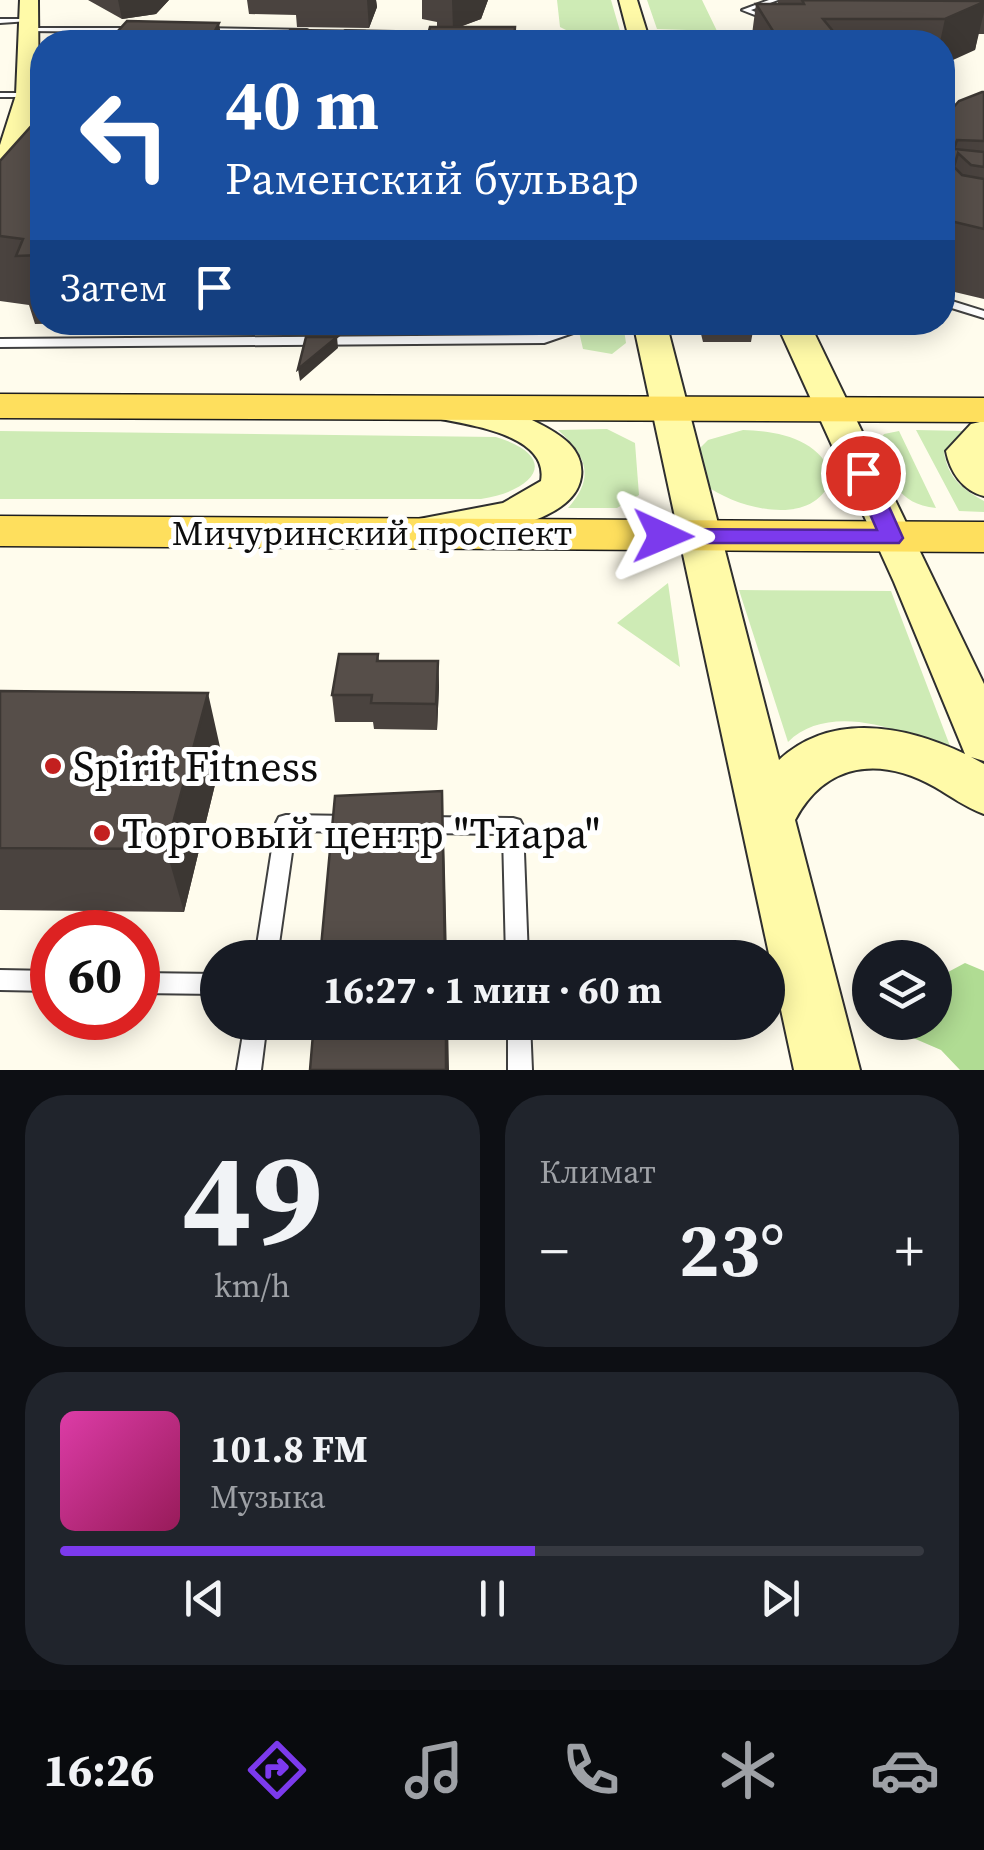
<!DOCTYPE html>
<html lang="ru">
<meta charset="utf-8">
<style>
body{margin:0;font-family:"Source Serif 4",serif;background:#20242c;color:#f1f3f6;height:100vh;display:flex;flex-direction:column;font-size:38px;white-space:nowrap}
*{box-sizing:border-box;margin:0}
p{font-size:32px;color:#9ea1a6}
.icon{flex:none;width:55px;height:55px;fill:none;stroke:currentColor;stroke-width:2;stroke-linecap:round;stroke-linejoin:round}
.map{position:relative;height:1070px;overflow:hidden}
.details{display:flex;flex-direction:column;gap:25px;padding:25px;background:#0d0f14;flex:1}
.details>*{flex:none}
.banner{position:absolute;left:30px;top:30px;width:925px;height:305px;border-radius:40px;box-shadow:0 5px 25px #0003;background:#1a4fa0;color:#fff;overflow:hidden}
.tools{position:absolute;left:852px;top:940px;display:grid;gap:20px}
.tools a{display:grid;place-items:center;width:100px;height:100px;border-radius:50%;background:#171b24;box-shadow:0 5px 25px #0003;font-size:50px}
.speed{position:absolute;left:30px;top:910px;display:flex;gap:20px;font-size:50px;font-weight:700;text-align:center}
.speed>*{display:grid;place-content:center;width:130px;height:130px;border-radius:50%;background:#171b24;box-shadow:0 5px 25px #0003;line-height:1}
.speed .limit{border:15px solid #d22;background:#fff;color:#111}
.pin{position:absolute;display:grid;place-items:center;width:85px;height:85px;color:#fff;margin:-42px;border:5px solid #fff;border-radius:50%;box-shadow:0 2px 10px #0007}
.me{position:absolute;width:110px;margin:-55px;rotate:91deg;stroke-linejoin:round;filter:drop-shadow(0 0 8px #0008)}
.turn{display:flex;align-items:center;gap:35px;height:210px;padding:0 30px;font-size:45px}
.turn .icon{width:130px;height:130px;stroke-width:2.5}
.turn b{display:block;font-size:70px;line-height:85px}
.then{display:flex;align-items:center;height:95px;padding:0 30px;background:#0003;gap:20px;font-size:38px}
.big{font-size:75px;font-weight:700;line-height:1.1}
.details .tile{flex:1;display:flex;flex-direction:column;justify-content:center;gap:15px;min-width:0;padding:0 35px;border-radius:40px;background:#20242c}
.details .dial{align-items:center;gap:0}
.dial b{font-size:130px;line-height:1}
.song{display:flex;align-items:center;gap:30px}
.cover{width:120px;height:120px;border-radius:15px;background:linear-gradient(135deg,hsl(320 70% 55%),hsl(330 70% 35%))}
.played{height:10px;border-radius:5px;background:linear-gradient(90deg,#7c3aed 55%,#363941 55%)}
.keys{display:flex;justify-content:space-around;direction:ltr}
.heat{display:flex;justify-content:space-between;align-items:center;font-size:55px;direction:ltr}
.details .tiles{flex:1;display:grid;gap:25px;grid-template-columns:1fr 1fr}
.tile:last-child{grid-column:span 2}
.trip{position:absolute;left:200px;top:940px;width:585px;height:100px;border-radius:50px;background:#171b24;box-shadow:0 5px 25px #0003;font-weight:700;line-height:100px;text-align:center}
.tabs{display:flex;height:160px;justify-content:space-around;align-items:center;background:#090b0e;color:#9ea1a6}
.tabs .icon{width:70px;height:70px}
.tabs .active{color:#7c3aed}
.tabs b{font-size:45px;color:#f1f3f6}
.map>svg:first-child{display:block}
.green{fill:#ceebb5}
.forest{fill:#b0dc93}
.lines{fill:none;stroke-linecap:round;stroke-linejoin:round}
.lane-casing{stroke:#404040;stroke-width:4}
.street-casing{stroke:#404040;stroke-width:4}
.secondary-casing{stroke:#2f2f2f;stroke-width:4}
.primary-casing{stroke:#1e1e1e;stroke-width:3}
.lane{fill:#fff;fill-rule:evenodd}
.street{fill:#fff;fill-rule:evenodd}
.secondary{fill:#fffaa8;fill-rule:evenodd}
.primary{fill:#fedf5d;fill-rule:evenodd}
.wall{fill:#4a433f}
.shaded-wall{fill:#3c3733}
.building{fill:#564e49;stroke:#3c3733;stroke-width:2.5}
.route{fill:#7c3aed;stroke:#51269a;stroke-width:2.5}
.poi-dot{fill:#c3201f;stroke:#fff;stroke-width:4}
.labels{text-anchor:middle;stroke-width:10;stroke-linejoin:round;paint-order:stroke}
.street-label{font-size:35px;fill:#0d0d0d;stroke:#fff}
.near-poi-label{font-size:42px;fill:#0d0d0d;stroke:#fff;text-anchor:start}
</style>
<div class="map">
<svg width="984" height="1070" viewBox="0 0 984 1070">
<rect width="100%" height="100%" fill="#fffced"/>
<path class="green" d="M557,0H611L620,31H568L560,27Z
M647,0H702L717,31L657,29Z
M577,323H623L626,343L612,354L583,349Z
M607,429L635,443L639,495L617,508H568C596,477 586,455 558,430Z
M743,430C778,431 821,439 832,477C815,530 738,509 705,485L698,450L708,440Z
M916,430L965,431L944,452C948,478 962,489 984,501V512L959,511Z
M0,431L496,437C562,457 535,491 481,499H0Z
M899,431L936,508C897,504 890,478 876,446L884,434Z
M668,583L680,667L617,623Z
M739,590L891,591L955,759C913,730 829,700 788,742Z"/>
<path class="forest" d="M965,963L984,971V1070H960L941,1050L890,1028L887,1023L935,1022V979Z"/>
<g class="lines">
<g class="lane-casing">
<path id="lane" d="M769,0H778L751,10L773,20V22L742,10Z
M0,19H26L29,21L0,23Z
M26,28H137L141,30L137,32L24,31Z
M200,28L307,30L311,32L307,34L198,31Z
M345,31L447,33L451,35L447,37L343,34Z
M0,93H27L31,95L27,97H0Z
M942,298L984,311V318L942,305Z
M566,322H578L576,332L544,343L0,347V339L543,335L566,328Z
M286,815L351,816L358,818L361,824L358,830L351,832L295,831L277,958H255L276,823L279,817Z
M424,817L513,818L520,820L523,826L528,958H506L503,834L424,833L417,831L414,825L417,819Z
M0,970L52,971V991L0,990Z
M138,973L218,974V994L138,993Z
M245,1022H267L261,1070H237Z
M508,1022H530L532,1070H508Z"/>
</g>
<g class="street-casing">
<path id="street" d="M635,38H791L798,42H634Z"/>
</g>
<g class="secondary-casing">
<path id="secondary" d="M20,0H38C38,61 44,120 9,174L0,176V145L16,95Z
M619,0H637L650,42H630Z
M633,322H666L779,760C832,711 906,726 965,754L894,582L776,322H809L984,684V761L971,757L984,764V814C965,807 952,797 935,787C880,756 826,762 795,820L860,1070H794Z
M439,397C470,404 508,408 536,422C558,433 585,448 581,477C574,526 473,535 434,541L419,537L413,528L419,519L503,503L541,481C550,432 460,424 426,416L421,408L426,400Z
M984,421V496C963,491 950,472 946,451L971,424Z"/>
</g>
<g class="primary-casing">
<path id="primary" d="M0,394L984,398V422L0,418Z
M0,516L984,522V552L0,546Z"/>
</g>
<use href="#lane" class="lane"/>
<use href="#street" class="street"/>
<use href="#secondary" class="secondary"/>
<use href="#primary" class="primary"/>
</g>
<path class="wall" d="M88,0H169L156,14L122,19Z
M247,0H376L377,7L369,28L297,27L296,15L249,14Z
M422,0H488L481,19L460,27H437V22L422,19Z
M778,0H984V34H978L975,50L942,42H751L756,4H778Z
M364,31L363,42H285V40Z
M984,92V299L942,289V120Z
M42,114V322H136L35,324L29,305L0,301V161Z
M310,322H368L356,333H311Z
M698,322H750L753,331L751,342H703Z
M378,654L379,661H438L439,687L437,730L374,729L373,722H335L332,695Z
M0,691L222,756L184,912L0,910Z"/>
<path class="shaded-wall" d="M118,0H169L156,14L122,19Z
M367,0H376L377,7L369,28Z
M452,0H488L481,19L453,29Z
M984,2V12L975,50L942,65V42H940L945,19Z
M219,23L222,42H209Z
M355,322H368L356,333Z
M337,337L338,348L300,381L298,369Z
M438,661L439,687L437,730L436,704Z
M208,693L222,756L184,912L166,849Z
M442,791L445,873L447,958H445Z
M446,1022H448L449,1070H446Z"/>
<path class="building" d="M802,0L984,1V2L945,19H823L842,42H780L756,4H804Z
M127,21L219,23L209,42H108Z
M430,27H515L514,42H426Z
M290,30L364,31L361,38L285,40Z
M982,92H984V141L957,140L954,149L984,152V167L971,165L958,153L954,167L962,175L984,179V229L942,219V120L959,101Z
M42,114V255L16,256L23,239L0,236V161Z
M703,322H750L753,331H705Z
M306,337H337L298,369Z
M339,654H378L377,661H438L436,704L371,703L372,695H332Z
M0,691L208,693L166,849L0,848Z
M442,791L445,958H320L335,796Z
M314,1022H446V1070H310Z"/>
<path class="route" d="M863,466L874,473L903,538L899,543H663L652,536L663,529L877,530L852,473Z"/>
<g class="poi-dot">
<circle cx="53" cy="766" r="10"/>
<circle cx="102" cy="833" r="10"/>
</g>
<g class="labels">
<g class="street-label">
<text x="372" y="545">Мичуринский проспект</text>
</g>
<g class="near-poi-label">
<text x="73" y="781">Spirit Fitness</text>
<text x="122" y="848">Торговый центр "Тиара"</text>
</g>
</g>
</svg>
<div class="tools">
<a><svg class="icon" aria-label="layers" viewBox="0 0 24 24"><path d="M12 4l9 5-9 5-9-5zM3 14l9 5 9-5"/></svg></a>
</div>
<div class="speed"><div class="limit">60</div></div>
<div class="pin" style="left:863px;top:473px;background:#d93025"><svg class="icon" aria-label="arrive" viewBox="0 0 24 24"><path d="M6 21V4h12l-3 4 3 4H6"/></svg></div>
<svg class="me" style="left:663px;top:536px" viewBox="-20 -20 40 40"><path d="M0-17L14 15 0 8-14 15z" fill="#7c3aed" stroke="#fff" stroke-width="4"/></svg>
<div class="trip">16:27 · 1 мин · 60 m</div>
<div class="banner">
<div class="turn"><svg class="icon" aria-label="left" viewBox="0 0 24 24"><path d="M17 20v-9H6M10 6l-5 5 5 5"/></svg><div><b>40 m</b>Раменский бульвар</div></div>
<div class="then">Затем<svg class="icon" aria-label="arrive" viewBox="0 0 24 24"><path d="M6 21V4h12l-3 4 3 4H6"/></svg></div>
</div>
</div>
<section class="details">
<div class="tiles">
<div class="tile dial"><b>49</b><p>km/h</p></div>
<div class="tile"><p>Климат</p>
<div class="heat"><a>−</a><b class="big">23°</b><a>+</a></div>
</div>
<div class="tile">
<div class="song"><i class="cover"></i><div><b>101.8 FM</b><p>Музыка</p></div></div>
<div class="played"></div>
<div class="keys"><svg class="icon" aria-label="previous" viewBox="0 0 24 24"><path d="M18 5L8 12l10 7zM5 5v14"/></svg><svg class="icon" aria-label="pause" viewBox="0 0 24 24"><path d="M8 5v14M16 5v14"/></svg><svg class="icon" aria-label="next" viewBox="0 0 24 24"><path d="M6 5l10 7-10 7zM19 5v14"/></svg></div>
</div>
</div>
</section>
<nav class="tabs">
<b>16:26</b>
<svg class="icon active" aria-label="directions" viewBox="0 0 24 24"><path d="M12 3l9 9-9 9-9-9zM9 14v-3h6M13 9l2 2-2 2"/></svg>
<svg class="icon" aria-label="music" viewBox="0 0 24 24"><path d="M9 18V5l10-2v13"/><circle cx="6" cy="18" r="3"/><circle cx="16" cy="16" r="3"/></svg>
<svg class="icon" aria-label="phone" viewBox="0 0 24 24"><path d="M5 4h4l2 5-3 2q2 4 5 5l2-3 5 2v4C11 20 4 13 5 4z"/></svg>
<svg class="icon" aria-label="climate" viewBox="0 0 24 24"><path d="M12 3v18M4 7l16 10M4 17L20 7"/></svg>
<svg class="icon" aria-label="car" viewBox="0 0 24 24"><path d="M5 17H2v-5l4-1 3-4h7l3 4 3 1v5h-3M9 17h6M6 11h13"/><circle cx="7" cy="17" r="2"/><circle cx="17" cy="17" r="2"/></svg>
</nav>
